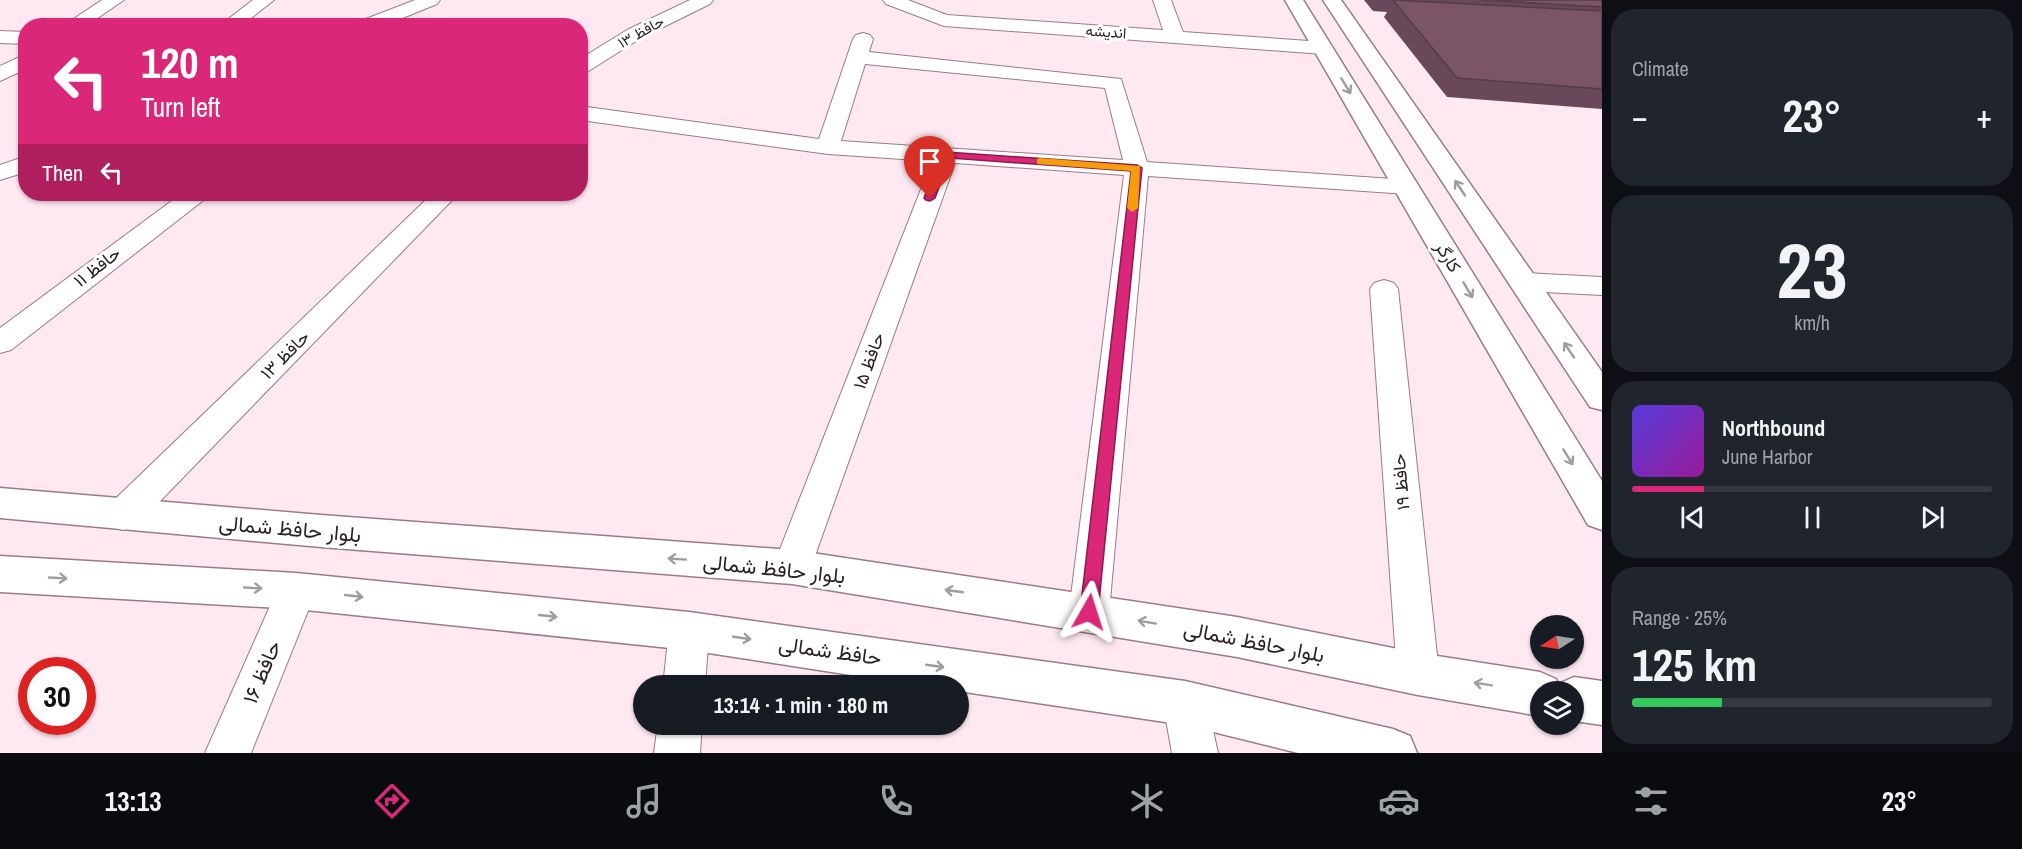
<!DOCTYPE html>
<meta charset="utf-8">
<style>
body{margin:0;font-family:"Archivo Narrow",Vazirmatn,sans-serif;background:#20242c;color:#f1f3f6;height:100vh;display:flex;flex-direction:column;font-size:22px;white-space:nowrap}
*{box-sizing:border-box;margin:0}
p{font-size:20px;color:#9ea1a6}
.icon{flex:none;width:33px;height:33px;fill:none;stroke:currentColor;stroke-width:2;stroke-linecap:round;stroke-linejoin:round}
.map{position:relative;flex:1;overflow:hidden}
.details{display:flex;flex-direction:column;gap:9px;padding:9px;background:#0d0f14;width:420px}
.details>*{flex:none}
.top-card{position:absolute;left:18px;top:18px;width:570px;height:183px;border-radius:24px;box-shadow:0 2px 4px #0004;background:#db2777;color:#fff;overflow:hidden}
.needle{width:39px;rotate:258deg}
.controls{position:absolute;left:1530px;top:615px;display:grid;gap:12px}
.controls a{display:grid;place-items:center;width:54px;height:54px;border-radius:50%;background:#171b24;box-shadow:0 2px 4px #0004;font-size:30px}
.speed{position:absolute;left:18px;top:657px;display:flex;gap:12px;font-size:30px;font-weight:700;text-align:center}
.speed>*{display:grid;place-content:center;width:78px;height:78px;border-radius:50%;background:#171b24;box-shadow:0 2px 4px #0004;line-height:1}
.speed .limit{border:9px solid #d22;background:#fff;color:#111}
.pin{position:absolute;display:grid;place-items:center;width:51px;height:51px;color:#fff;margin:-62px -26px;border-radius:50% 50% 50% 0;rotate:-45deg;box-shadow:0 0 6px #0007}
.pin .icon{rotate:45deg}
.me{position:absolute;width:66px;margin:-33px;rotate:6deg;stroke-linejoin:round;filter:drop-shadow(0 0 4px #0008)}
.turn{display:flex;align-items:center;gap:21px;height:126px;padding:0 24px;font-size:27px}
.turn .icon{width:78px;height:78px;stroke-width:2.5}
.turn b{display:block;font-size:42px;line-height:51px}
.then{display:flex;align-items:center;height:57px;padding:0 24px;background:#0003;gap:12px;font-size:22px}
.big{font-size:45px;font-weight:800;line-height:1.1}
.details .widget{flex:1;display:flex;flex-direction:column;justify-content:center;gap:9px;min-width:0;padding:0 21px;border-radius:24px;background:#20242c}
.details .dial{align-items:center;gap:0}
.dial b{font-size:78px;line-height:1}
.song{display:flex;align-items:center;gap:18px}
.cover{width:72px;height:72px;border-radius:9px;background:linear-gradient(135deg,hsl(250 70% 55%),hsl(300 70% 35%))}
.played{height:6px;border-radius:3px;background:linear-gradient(90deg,#db2777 20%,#363941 20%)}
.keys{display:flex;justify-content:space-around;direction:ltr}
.heat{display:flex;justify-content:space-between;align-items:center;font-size:33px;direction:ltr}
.charge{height:9px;border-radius:4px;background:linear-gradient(90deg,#34c759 25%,#363941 0)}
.trip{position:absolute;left:633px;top:675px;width:336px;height:60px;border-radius:30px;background:#171b24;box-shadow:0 2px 4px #0004;font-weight:800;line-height:60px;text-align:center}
.dock{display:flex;height:96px;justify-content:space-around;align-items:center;background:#090b0e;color:#9ea1a6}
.dock .icon{width:42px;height:42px}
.dock .on{color:#db2777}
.dock b{font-size:27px;color:#f1f3f6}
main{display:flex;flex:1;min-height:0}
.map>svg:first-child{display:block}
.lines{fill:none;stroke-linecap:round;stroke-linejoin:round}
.minor-casing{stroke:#9a7b89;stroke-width:2}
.tertiary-casing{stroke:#9a7b89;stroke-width:3}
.primary-casing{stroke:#9a7b89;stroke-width:3}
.minor{fill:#fff;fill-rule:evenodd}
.tertiary{fill:#fff;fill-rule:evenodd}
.primary{fill:#fff;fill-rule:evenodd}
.wall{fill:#694959}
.building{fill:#7a5567;stroke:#553c48;stroke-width:1.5}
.oneway{stroke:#a09b9d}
.route{fill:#db2777;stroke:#8e194d;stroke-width:1.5}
.slow{fill:#f59e0b}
.labels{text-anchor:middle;stroke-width:6;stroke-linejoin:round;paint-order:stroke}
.far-street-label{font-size:15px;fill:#2c2025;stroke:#fff}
.street-label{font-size:18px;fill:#2c2025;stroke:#fff}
.near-street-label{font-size:21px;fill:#2c2025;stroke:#fff}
</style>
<main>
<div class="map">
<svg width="1602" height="753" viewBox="0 0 1602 753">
<rect width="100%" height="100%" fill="#fee8f2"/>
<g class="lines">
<g class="minor-casing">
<path id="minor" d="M102,0H124L86,26H63Z
M253,0H274L241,26H219Z
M415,0H440L437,4L383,26H356L358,22Z
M690,0H713L710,4L641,38L587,72L580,74V59L627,30Z
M883,0H908L947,15L1163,30L1153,0H1171L1183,32L1323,42L1330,44L1333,48L1330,52L1323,54L944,26L886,4Z
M0,31L26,32V44L0,43Z
M863,33L870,35L873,39L869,52L1121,79L1147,162L1407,180L1416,182L1419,187L1416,192L1407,194L1148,176L1109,612L1103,625L1089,630L1075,625L1069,612L1124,175L955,163L811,567L806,579L792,584L778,579L773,567L932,161L828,154L580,120V106L819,139L853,39L856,35ZM865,64L1105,88L1123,160L841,141Z
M26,54V69L0,81V66Z
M26,156V172L0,180V165Z
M181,194H208L205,199L11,350L0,353V328Z
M432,194H458L136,526L123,530L110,526L105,515L110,504Z
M1524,273L1602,277V295L1524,291L1514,288L1510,282L1514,276Z
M1384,280L1394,283L1398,289L1439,674L1433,688L1418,694L1403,688L1397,674L1370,289L1374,283Z
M296,574L310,579L316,591L251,753H205L282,579Z
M689,612L703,618L709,631L705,686H663L669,631L675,618Z
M1185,682L1200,688L1207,703L1218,753H1172L1163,703L1170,688Z
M658,724H702L700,753H654Z"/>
</g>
<g class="tertiary-casing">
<path id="tertiary" d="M0,488L321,515L792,550L1237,617L1418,653L1540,672L1556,679L1558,684L1574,677L1602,681V725L1574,721V692H1540V716L1418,695L1237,657L792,584L321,547L0,518Z
M0,556L296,573L689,612L1185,681L1393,729L1410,736L1417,753H1298L1185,725L958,691V686H922L689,650L296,609L0,592Z"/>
</g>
<g class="primary-casing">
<path id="primary" d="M1285,0H1303L1602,481V530L1588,525Z
M1323,0H1341L1602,372V410L1590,407Z"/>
</g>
<use href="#minor" class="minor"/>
<use href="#tertiary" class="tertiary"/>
<use href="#primary" class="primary"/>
</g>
<path class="wall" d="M1364,0H1602V109L1447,97L1384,17L1387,12L1373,11Z"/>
<path class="building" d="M1393,0L1602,11V89L1457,78Z
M1482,0H1602V7Z"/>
<defs><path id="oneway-shaft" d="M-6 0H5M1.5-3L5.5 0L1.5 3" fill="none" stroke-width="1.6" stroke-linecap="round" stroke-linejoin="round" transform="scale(1.5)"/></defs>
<g class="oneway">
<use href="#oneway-shaft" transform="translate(1346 86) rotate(59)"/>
<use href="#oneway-shaft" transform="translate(1460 188) rotate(-124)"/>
<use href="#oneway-shaft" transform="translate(1468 290) rotate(59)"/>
<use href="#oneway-shaft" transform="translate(1569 350) rotate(-124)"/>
<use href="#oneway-shaft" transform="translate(1568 457) rotate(59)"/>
<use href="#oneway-shaft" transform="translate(677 559) rotate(-176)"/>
<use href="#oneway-shaft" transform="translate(58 578) rotate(3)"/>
<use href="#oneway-shaft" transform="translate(253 588) rotate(3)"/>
<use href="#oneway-shaft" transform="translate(954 591) rotate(-172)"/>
<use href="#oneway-shaft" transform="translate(354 596) rotate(6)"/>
<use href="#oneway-shaft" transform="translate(548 616) rotate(6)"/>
<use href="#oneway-shaft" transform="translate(1147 622) rotate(-170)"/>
<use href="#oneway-shaft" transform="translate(742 638) rotate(8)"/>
<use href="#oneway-shaft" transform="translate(935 666) rotate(8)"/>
<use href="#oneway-shaft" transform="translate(1483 684) rotate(-171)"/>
</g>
<path class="route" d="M946,152L1137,165L1142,168L1098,612L1095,617L1089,619L1083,617L1080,612L1131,171L950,158L935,198L930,201L926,200L924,198L941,155Z"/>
<path class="slow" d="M1040,158L1140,166L1138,208L1132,212L1127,208L1131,171L1037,164V159Z"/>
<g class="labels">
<g class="far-street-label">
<text transform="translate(641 32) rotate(-29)" y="5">حافظ ۱۳</text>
<text transform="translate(1106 32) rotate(4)" y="5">اندیشه</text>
</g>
<g class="street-label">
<text transform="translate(1448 257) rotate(59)" y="6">کارگر</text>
<text transform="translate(97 267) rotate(-38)" y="6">حافظ ۱۱</text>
<text transform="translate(285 355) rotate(-45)" y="6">حافظ ۱۳</text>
<text transform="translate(869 361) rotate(-70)" y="6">حافظ ۱۵</text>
<text transform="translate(1401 482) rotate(-95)" y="6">حافظ ۱۹</text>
</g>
<g class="near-street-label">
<text transform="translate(290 529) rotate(5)" y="7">بلوار حافظ شمالی</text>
<text transform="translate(774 569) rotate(6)" y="7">بلوار حافظ شمالی</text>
<text transform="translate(1254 642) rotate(11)" y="7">بلوار حافظ شمالی</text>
<text transform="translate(830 651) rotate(8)" y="7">حافظ شمالی</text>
<text transform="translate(262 672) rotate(-67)" y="7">حافظ ۱۶</text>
</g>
</g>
</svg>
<div class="controls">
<a><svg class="needle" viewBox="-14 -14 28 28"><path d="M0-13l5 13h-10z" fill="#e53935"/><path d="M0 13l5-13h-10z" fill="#9ea1a6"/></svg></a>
<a><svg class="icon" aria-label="layers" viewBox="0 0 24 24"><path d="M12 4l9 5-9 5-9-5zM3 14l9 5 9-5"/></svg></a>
</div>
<div class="speed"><div class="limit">30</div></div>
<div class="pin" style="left:930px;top:198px;background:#d93025"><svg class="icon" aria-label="arrive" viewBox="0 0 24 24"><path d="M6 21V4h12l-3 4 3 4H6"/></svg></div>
<svg class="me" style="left:1089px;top:612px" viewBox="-20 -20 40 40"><path d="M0-17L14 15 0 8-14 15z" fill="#db2777" stroke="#fff" stroke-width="4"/></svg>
<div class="trip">13:14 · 1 min · 180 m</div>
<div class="top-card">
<div class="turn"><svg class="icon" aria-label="left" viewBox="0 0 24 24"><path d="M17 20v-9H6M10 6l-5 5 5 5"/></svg><div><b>120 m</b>Turn left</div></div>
<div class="then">Then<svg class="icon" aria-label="left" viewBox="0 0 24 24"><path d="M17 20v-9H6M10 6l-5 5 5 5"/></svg></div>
</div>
</div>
<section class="details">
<div class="widget"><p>Climate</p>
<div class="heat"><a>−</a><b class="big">23°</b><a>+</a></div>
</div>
<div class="widget dial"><b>23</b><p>km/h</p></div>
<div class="widget">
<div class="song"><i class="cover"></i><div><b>Northbound</b><p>June Harbor</p></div></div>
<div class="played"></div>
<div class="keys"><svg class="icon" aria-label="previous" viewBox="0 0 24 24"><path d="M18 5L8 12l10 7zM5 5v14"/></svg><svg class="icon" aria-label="pause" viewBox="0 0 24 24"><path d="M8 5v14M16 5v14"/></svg><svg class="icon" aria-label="next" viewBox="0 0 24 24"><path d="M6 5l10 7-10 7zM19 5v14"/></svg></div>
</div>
<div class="widget"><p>Range · 25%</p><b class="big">125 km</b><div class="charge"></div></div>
</section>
</main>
<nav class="dock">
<b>13:13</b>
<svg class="icon on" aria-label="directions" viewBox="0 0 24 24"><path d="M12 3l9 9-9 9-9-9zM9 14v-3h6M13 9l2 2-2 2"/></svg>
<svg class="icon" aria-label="music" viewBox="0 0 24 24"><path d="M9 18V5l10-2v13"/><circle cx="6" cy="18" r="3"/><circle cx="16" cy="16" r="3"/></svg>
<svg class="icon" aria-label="phone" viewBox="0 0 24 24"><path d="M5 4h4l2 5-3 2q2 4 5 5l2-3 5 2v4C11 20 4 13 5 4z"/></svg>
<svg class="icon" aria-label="climate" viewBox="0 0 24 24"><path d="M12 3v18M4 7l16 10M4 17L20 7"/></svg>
<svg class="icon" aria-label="car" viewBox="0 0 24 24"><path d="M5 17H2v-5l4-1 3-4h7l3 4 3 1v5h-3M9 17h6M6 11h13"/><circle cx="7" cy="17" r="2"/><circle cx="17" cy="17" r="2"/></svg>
<svg class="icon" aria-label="filters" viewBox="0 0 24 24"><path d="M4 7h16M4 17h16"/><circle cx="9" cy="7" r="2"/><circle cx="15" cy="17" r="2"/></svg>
<b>23°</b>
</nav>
